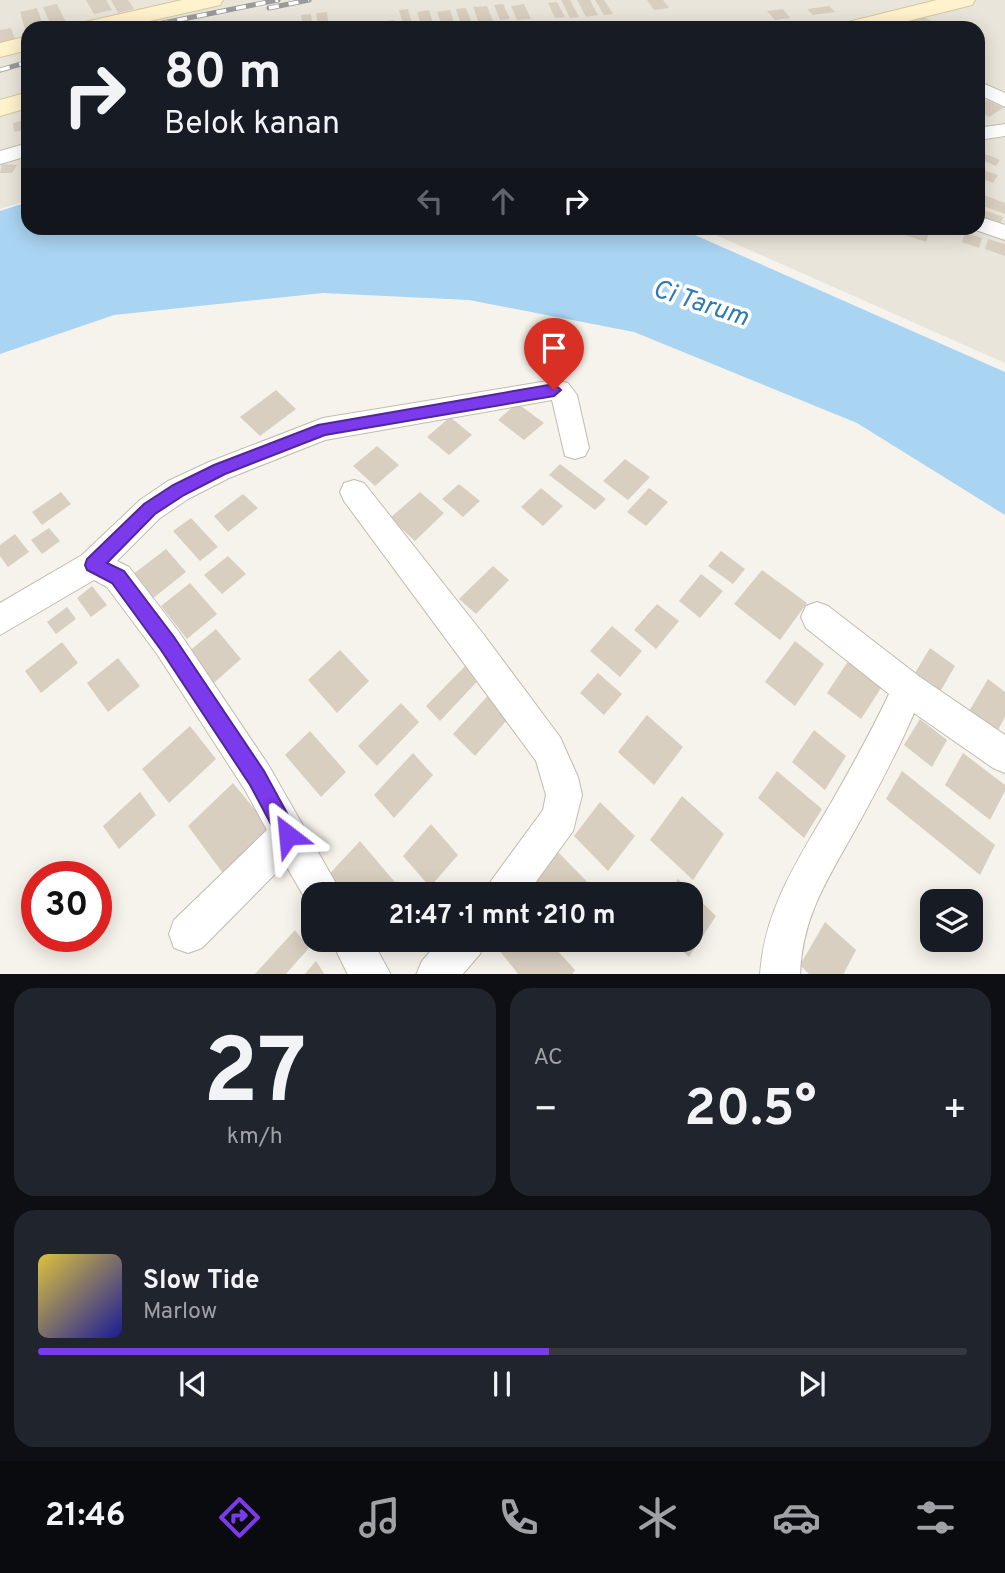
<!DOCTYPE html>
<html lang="id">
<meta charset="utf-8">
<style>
body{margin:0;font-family:Overpass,sans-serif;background:#20242c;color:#f1f3f6;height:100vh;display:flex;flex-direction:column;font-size:26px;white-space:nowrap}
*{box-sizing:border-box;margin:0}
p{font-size:23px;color:#9ea1a6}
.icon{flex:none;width:38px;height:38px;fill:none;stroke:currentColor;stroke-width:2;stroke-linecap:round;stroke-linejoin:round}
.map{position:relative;height:974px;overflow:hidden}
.side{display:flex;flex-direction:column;gap:14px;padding:14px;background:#0d0f14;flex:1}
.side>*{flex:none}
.hud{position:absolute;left:21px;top:21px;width:964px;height:214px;border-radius:21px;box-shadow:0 4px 18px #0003;background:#171b24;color:#f1f3f6;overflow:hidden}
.buttons{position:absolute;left:920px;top:889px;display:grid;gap:14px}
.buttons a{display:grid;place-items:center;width:63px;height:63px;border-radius:14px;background:#171b24;box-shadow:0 4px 18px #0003;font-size:35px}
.speed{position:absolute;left:21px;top:861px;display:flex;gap:14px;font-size:35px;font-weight:700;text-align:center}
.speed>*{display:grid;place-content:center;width:91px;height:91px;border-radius:50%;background:#171b24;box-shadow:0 4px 18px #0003;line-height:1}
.speed .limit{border:10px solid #d22;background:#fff;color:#111}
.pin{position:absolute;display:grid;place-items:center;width:60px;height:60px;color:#fff;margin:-72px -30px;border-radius:50% 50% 50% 0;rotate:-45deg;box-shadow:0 0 7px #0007}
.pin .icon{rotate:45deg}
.me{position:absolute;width:77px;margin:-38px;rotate:331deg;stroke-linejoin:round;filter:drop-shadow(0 0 5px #0008)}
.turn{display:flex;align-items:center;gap:24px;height:147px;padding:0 28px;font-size:32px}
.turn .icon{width:91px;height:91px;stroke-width:2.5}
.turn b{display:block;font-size:49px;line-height:60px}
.lanes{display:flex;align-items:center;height:66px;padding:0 28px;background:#0003;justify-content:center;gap:35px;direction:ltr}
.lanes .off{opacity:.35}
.big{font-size:52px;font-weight:700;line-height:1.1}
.side .widget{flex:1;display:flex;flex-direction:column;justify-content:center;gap:10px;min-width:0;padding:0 24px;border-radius:21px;background:#20242c}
.side .dial{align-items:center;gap:0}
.dial b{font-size:91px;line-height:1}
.song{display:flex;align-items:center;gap:21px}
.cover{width:84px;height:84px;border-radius:10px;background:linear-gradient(135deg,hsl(50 70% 55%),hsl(240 70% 35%))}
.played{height:7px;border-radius:4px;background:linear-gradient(90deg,#7c3aed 55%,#363941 55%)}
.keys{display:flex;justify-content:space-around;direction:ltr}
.heat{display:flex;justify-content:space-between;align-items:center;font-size:38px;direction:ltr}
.side .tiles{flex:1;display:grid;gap:14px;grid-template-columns:1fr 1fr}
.widget:last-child{grid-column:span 2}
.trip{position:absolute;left:301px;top:882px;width:402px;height:70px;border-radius:21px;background:#171b24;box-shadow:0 4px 18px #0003;font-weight:700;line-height:70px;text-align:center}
.tabs{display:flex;height:112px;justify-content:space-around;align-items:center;background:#090b0e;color:#9ea1a6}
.tabs .icon{width:49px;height:49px}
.tabs .current{color:#7c3aed}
.tabs b{font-size:32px;color:#f1f3f6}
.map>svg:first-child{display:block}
.residential{fill:#eae5da}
.water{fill:#a9d4f2}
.building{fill:#d8cfc1}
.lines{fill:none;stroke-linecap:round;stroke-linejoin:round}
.street-casing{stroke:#c2bbae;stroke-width:2}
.secondary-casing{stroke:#d6c79b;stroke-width:2}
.street{fill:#fff;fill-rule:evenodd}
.secondary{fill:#fff3cd;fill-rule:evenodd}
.rail-casing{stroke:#9a9a9a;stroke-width:5}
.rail{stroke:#fff;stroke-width:3.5;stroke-dasharray:10;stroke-linecap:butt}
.route{fill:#7c3aed;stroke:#51269a;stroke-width:2}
.labels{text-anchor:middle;stroke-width:7;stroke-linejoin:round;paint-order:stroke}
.water-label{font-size:26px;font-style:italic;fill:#2e7ab2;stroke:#fff}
</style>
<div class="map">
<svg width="1005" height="975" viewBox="0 0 1005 975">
<rect width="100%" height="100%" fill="#f6f3ec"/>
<path class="residential" d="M0,0H1005V363L700,228H978V28H28V200L0,209Z"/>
<path class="water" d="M28,202V228H679L1005,372V515L857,423L634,332L469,300L323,293L114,315L0,354V211Z"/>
<path class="building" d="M86,0H106L112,10L94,14Z
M111,0H128L134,9L118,13Z
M561,0H570L579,17L570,18Z
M577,0H590L598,15L586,17Z
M595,0H604L613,14L604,15Z
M647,0H663L669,8L654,10Z
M557,2L565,17L555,18L548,3Z
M57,4L67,24L52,28L43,7Z
M503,4L510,19L500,20L494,5Z
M524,4L531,19L517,20L511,6Z
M487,6L493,21L479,23L473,7Z
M829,6L835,12L813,15L807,9Z
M37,8L44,28H28L27,36L20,12Z
M466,8L471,21L460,22L456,9Z
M408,9L413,28H404L399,10Z
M783,9L790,18L775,20L767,11Z
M429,10L434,27L422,28L417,12Z
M450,10L455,25L442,26L437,12Z
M327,12L329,28H319L316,13Z
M915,13L936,23L927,28H917L901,21Z
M311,14L313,28H303L301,15Z
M394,20L396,26L372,28L371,23Z
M11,28L15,39L0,43V30Z
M987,100L1003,108L989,117L978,111V106Z
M28,119V129L14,132L13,123Z
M978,151L1000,160L996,166L978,158Z
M2,164L17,165L12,173H0Z
M982,170L998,175L993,183L978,177Z
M981,194L1005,203V214L978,204Z
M978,208L1003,217L999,228L978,221Z
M901,228H918L930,231L926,242L899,233Z
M965,233L982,238L979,248L962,242Z
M988,239L1005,244V256L985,249Z
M276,390L296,409L260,436L240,417Z
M517,403L544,423L524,440L498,420Z
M450,417L472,435L449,455L427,437Z
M377,446L399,465L375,486L353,466Z
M625,459L650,477L628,500L603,481Z
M560,464L606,499L595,510L549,475Z
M459,484L480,501L463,517L442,499Z
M541,488L563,506L543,526L521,507Z
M649,488L668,502L646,526L627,512Z
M61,492L71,504L42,525L32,512Z
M420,492L444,513L415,541L390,518Z
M243,494L258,508L228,532L214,516Z
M191,518L218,547L200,561L173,531Z
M49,528L60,541L42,554L31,540Z
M15,534L29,552L8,567L0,556V545Z
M166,549L186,572L152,599L132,575Z
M721,551L745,569L733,584L708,566Z
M228,556L246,574L222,594L204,575Z
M493,566L509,580L476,614L459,599Z
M762,570L807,603L780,640L734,604Z
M701,574L723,591L700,618L679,601Z
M190,583L217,614L187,639L161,606Z
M92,586L107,605L91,617L77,598Z
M657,604L679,621L656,649L634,630Z
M67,607L76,619L56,634L47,622Z
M612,626L642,651L620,677L590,651Z
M216,629L241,659L208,688L182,657Z
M795,641L824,664L795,706L765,682Z
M62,642L78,663L41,693L25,671Z
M930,648L955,666L934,702L909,683Z
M340,650L369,681L337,713L308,680Z
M853,654L887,679L861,719L827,693Z
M474,657L488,670L440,721L426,706Z
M118,658L140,686L108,712L87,683Z
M598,673L622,694L604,715L580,693Z
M988,679L1005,692V717L993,739L965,718Z
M493,690L515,711L475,756L453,734Z
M401,703L419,722L377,766L358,746Z
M647,715L683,747L654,785L618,752Z
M920,719L947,740L932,767L904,745Z
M190,726L216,759L169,803L142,769Z
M814,730L846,756L825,790L792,762Z
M310,731L346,772L321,797L285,755Z
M413,753L433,775L394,818L374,795Z
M963,753L1005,785V791L990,820L945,785Z
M777,771L822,809L804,838L758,798Z
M902,771L995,845L980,875L886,799Z
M233,783L274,833L228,880L188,826Z
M140,792L156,815L119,849L103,826Z
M682,796L724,834L693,880L650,840Z
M600,802L635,836L608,871L574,836Z
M431,824L458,855L430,887L403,856Z
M360,841L405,894H331L322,882Z
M557,851L599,894H539L530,885Z
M678,879L716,916L689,957L671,940H691V894H667Z
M825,922L856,950L843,975H810L800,965Z
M295,930L309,948L285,975H254Z
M507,940H548L575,970L572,975H519L499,950Z
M316,961L325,975H304Z"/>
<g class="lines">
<g class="street-casing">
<path id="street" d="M978,81L1005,93V107L978,94Z
M1005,124V136L978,140V128Z
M28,143V156L0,164V151Z
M978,216L1005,225V240L970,228H978Z
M554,380L568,383L577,395L589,448L585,456L575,459L565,456L552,400L325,440L229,478L188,499L160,518L117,561L129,567L179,632L269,766L342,894H313V909L310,907L285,864L202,948L188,953L174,948L169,934L174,920L267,830L245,790L157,654L107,587L94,580L0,635V603L82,555L140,500L168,481L209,462L323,418Z
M354,480L364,483L484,635L560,737L578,777L582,795L573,831L527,894H485L491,881L543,810L546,795L536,761L344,501L340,492L344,483Z
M817,602L828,606L920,677L1005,735V773L993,768L914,713C897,753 876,792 855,830C828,879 802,916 800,975H760C764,909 799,858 831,803C851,768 871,732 889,694L806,628L801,617L806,606Z
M331,940H372L391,975H348Z
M440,940H485L480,954L462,975H416L422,961Z"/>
</g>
<g class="secondary-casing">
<path id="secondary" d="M182,0H223L220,5L119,28H77L81,23Z
M937,0H975L972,5L880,28H840L844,23Z
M28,36V50L0,57V43Z
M28,92V108L0,116V100Z"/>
</g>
<use href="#street" class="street"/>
<use href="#secondary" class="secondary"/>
<g class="rail-casing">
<path id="rail" d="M269,8L309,0
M138,28L278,0
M0,70L28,62"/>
</g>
<use href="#rail" class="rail"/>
</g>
<path class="route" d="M554,384L561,390L554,396L325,435L225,474L184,495L155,514L107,563L124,571L174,637L264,771L299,835L296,843L288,846L281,843L250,785L161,650L112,583L87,570L85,565L87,559L144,504L173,485L214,465L318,425Z"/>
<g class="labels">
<g class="water-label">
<text transform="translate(701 302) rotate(18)" y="9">Ci Tarum</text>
</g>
</g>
</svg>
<div class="buttons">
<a><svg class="icon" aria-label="layers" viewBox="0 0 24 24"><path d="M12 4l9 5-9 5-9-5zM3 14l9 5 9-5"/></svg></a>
</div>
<div class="speed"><div class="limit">30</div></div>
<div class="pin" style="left:554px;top:390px;background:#d93025"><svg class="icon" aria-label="arrive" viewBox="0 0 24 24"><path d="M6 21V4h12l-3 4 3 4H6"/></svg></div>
<svg class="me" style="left:288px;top:835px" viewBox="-20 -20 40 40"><path d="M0-17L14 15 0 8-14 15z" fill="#7c3aed" stroke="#fff" stroke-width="4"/></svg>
<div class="trip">21:47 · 1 mnt · 210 m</div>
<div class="hud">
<div class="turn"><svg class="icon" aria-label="right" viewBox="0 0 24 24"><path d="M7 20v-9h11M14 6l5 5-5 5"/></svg><div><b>80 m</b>Belok kanan</div></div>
<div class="lanes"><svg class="icon off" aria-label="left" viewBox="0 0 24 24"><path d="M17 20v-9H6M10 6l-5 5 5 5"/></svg><svg class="icon off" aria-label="ahead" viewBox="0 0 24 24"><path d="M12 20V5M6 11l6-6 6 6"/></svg><svg class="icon" aria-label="right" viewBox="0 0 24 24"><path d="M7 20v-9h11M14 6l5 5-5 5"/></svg></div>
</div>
</div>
<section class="side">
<div class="tiles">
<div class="widget dial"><b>27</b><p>km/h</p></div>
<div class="widget"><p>AC</p>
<div class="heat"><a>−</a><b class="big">20.5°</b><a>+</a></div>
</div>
<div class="widget">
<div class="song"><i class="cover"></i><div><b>Slow Tide</b><p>Marlow</p></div></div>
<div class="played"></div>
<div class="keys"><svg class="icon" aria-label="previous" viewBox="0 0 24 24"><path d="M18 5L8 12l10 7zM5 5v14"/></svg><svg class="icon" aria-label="pause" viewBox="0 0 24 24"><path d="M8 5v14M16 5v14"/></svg><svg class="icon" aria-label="next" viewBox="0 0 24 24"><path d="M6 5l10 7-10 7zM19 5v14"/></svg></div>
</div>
</div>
</section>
<nav class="tabs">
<b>21:46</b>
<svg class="icon current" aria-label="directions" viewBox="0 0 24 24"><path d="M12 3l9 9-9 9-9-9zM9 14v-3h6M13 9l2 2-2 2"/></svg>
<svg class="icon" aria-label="music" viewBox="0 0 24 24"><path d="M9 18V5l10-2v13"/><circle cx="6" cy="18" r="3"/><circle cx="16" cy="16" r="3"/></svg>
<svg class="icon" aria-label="phone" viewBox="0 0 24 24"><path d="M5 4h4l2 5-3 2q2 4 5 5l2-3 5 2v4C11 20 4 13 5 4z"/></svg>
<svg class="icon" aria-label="climate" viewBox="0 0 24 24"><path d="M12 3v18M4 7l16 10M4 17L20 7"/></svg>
<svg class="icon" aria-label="car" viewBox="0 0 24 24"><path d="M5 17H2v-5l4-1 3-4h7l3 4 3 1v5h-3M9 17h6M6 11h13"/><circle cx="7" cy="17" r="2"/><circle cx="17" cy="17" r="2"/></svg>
<svg class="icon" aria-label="filters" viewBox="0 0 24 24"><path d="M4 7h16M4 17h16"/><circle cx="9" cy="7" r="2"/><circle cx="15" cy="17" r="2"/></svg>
</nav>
